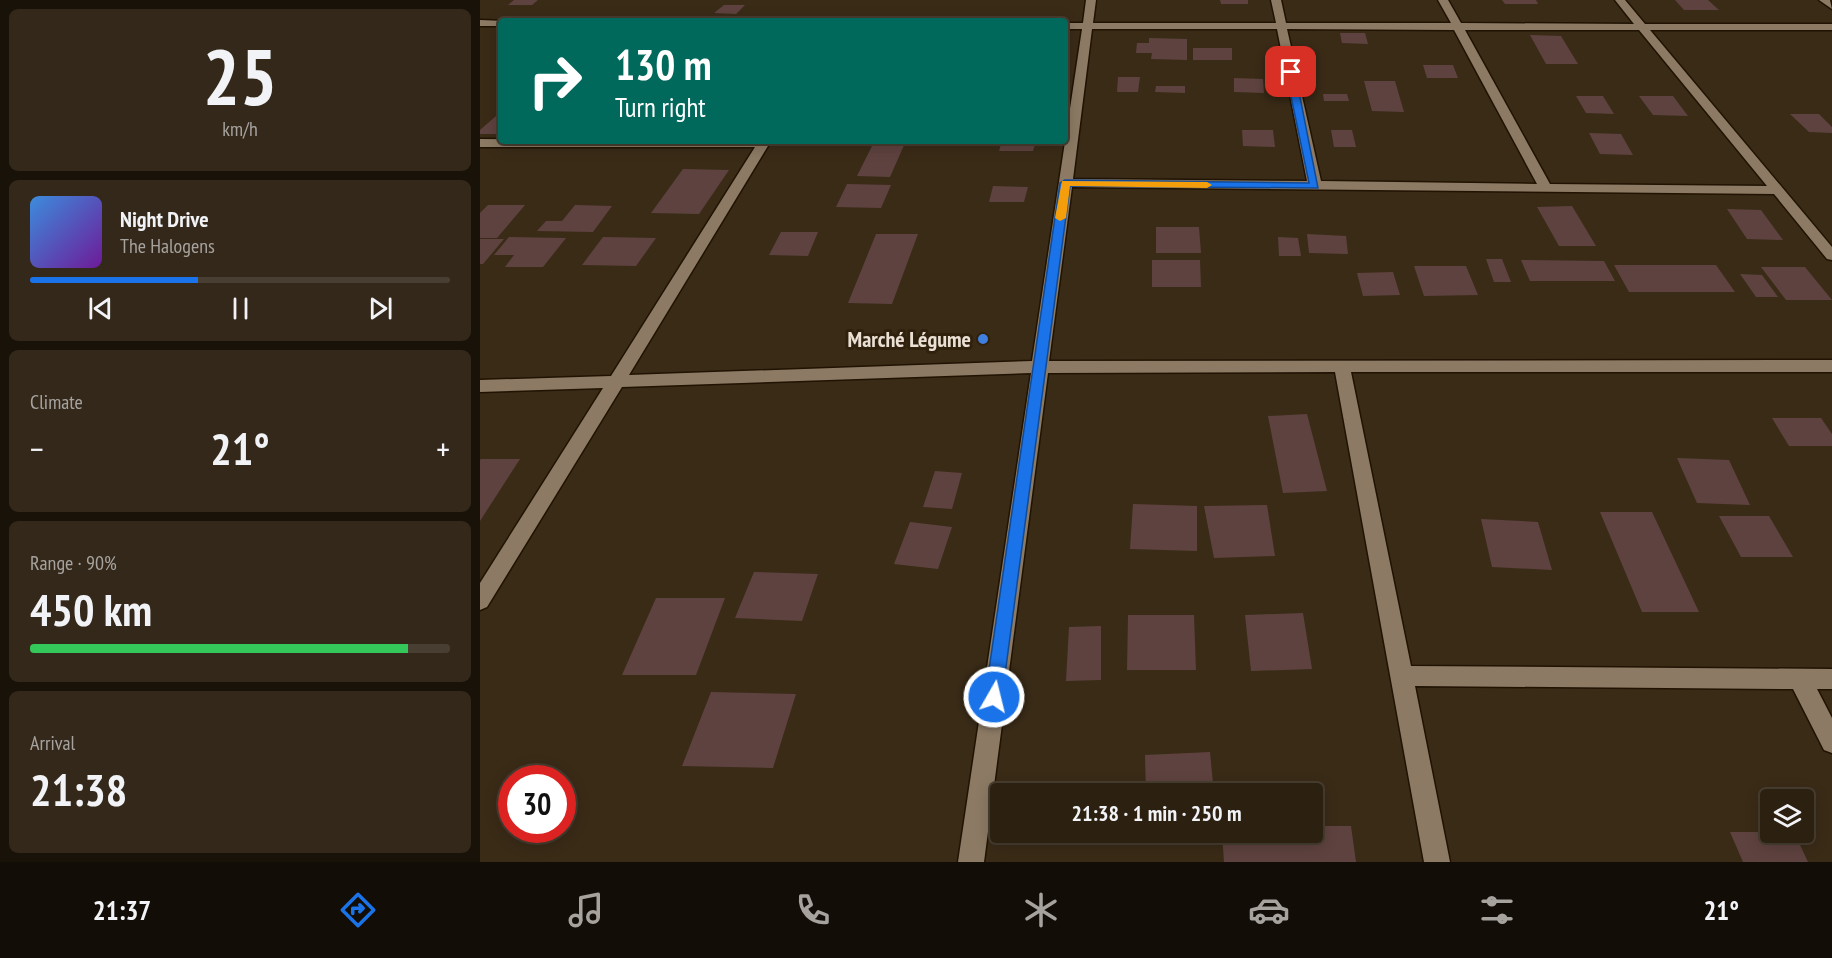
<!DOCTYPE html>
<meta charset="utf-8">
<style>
body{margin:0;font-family:"PT Sans Narrow",sans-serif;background:#34281a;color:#f1f3f6;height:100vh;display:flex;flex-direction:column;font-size:22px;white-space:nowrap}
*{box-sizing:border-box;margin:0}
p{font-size:20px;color:#a6a39f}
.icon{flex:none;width:33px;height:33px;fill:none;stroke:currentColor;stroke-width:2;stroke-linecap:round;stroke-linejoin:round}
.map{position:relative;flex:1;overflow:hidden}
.drawer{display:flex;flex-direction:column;gap:9px;padding:9px;background:#181209;width:480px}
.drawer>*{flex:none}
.banner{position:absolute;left:18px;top:18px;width:570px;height:126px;border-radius:6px;box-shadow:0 3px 15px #0003,0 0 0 2px #483e31;background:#00695c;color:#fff;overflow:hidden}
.fabs{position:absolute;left:1280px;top:789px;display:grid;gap:12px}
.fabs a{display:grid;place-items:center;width:54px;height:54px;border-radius:6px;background:#2c2011;box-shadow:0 3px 15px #0003,0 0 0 2px #483e31;font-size:30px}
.speed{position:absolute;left:18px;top:765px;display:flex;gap:12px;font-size:30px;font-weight:700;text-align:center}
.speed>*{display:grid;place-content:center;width:78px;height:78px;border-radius:50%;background:#2c2011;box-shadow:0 3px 15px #0003,0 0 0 2px #483e31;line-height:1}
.speed .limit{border:9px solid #d22;background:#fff;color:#111}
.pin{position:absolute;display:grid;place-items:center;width:51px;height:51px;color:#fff;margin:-26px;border-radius:12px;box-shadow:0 3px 9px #0006}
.me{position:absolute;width:66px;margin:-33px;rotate:8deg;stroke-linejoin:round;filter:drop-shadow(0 0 4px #0008)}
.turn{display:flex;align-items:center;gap:21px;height:126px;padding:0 18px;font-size:27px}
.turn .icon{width:78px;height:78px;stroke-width:2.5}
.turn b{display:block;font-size:42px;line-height:51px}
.big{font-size:45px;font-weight:700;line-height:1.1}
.drawer .tile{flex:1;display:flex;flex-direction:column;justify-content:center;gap:9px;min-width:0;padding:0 21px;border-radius:9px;background:#34281a}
.drawer .dial{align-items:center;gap:0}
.dial b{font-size:78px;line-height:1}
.song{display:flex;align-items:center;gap:18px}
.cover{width:72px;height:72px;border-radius:9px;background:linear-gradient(135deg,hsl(210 70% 55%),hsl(280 70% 35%))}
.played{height:6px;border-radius:3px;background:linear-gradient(90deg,#1a73e8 40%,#483e31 40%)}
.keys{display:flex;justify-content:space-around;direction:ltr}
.heat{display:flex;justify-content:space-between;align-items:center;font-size:33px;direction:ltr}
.charge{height:9px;border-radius:4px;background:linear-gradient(90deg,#34c759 90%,#483e31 0)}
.trip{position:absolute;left:510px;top:783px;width:333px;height:60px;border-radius:6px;background:#2c2011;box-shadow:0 3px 15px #0003,0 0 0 2px #483e31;font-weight:700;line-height:60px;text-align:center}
.tabs{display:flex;height:96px;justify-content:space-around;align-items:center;background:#120d07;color:#a6a39f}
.tabs .icon{width:42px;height:42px}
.tabs .selected{color:#1a73e8}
.tabs b{font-size:27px;color:#f1f3f6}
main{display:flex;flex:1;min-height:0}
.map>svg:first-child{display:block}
.building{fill:#5e423f}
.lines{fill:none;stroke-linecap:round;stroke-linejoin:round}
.minor-casing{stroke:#211302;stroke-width:3}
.minor{fill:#8c7a64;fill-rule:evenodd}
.route{fill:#1a73e8;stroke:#114b97;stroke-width:1.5}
.slow{fill:#f59e0b}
.shop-dot{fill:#3f7fe0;stroke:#30210d;stroke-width:2}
.labels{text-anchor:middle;stroke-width:6;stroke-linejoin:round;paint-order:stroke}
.poi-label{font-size:22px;font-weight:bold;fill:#eae0d4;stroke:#30210d;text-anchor:end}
</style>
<main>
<section class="drawer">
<div class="tile dial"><b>25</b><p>km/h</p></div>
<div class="tile">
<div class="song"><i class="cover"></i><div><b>Night Drive</b><p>The Halogens</p></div></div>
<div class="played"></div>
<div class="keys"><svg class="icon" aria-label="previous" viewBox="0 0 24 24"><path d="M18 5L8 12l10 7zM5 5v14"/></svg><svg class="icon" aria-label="pause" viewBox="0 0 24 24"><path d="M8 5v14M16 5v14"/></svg><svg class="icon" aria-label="next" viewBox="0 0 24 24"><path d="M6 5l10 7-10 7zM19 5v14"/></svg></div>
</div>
<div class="tile"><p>Climate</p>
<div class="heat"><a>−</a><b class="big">21°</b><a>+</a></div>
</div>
<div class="tile"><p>Range · 90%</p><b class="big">450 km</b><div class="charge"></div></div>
<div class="tile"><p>Arrival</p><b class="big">21:38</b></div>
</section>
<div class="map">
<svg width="1352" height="862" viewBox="0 0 1352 862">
<rect width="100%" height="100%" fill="#3a2b17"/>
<path class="building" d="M34,0H58L52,5H28Z
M740,0H768V4H741Z
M1022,0H1056L1058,4H1025Z
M1195,0H1228L1239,10H1204Z
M244,5H265L256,14L234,13Z
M860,33H885L888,44L862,43Z
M1050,35L1081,36L1098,64H1066Z
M669,38L707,39V60L671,59L672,53H656L657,43H669Z
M713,48H752V60H713Z
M943,65H973L978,78H947Z
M638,77H660L658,92H637Z
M754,78L783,79L784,93L754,92Z
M884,81H915L924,112L892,111Z
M676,86H705V93L675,92Z
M843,94H867L869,101H844Z
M1096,96H1123L1134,114L1106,113Z
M1159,96H1193L1208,116L1173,115Z
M1310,114H1339L1352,127V133L1329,132Z
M16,116H21V134H0V130Z
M762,130H793L795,147L763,146Z
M851,130H872L876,147H854Z
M1109,133L1141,134L1153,155L1120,154Z
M522,141H556L553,151H519Z
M394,142L425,143L410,177L377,176Z
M203,169L249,170L219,214L171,213Z
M367,184L411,185L401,208L356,207Z
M513,186L548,187L544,202H509Z
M8,205H45L17,238H0V213Z
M95,205L132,206L113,232L57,231L66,221H82Z
M1092,206L1116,246H1079L1057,207Z
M1247,209L1281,210L1303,240L1267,239Z
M676,227H719L721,253H676Z
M301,232H338L328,256L289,255Z
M396,234H438L412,304L368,303Z
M827,234L866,236L868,254L829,253Z
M29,237L86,238L63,267H25L34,255H14Z
M123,237L176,238L156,266L102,265Z
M798,237L818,238L821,256H799Z
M0,239H24L3,264H0Z
M1006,259H1022L1031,282H1014Z
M672,260H720L721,287H672Z
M1041,260L1124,261L1135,281H1050Z
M1134,265H1236L1255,292H1149Z
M934,266H986L998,295L944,296Z
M1281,267H1325L1352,300H1306Z
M913,272L920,295L883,296L877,273Z
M1260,274L1282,275L1298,297H1276Z
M827,414L847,491L803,493L788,416Z
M1292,418H1341L1352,434V446H1309Z
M1197,458L1249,460L1270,505L1217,503Z
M1,459H40L0,521V460Z
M455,471L482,473L472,509L443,507Z
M653,504L717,506V551L650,549Z
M787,505L795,556L734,558L724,506Z
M1120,512H1172L1219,612H1162Z
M1239,516H1289L1313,557H1261Z
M1001,519L1058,522L1072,570L1012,567Z
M430,522L472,527L458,569L414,564Z
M274,572L338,574L322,621L255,618Z
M176,598H245L216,675H142Z
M823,613L832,669L771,671L765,615Z
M648,615H714L716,670H647Z
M621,626V680L586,681L589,627Z
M231,692L316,694L293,768L202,766Z
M730,752L734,794H666L665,755Z
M832,826H871L876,862H744L742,832H832Z
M1250,832H1314L1328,862H1263Z"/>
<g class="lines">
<g class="minor-casing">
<path id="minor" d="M606,0H616L613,23H796L791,0H801L806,23H971L958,0H968L981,23L1154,24L1135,0H1145L1165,24H1352V30H1170L1352,247V260L1347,259L1294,194L592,187L569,361L1352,360V372H871L931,666L1352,669V689H1337L1352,718V753L1344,750L1313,689L935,686L970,862H944L855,372L568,373L504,862H478L551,373L142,387L7,607L0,610V583L123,388L0,392V380L131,376L275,147H0V139L291,141L149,375L552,361L602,29H585V23H603ZM612,29H797L827,181L593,179ZM807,29L974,30L1057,184L841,181ZM985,30H1159L1287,186L1070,184Z
M1339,0H1350L1352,9Z
M0,20L25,21H21V26H0Z"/>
</g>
<use href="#minor" class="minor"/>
</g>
<path class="route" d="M811,69L815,72L838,188L590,186L522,697L520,703L514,705L508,703L505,697L580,183L585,180L829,183L806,72Z"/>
<path class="slow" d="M582,181L727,182L732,185L727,188L590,186L586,218L580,221L575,218Z"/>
<circle class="shop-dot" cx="503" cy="339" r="6"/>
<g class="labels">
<g class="poi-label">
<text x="491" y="347">Marché Légume</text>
</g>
</g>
</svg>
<div class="fabs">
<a><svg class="icon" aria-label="layers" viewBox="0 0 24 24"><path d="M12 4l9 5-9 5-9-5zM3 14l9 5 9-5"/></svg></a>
</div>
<div class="speed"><div class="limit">30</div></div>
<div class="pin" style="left:811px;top:72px;background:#d93025"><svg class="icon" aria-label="arrive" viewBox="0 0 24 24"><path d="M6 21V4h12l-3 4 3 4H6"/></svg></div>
<svg class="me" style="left:514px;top:697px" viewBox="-20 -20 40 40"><circle r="17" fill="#1a73e8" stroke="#fff" stroke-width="3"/><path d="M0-11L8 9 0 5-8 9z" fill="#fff"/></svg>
<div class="trip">21:38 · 1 min · 250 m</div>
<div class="banner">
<div class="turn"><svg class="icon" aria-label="right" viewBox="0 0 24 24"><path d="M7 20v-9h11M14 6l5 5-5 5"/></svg><div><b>130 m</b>Turn right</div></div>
</div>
</div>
</main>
<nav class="tabs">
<b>21:37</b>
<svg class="icon selected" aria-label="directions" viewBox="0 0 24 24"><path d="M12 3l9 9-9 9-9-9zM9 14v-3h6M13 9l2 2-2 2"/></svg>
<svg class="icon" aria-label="music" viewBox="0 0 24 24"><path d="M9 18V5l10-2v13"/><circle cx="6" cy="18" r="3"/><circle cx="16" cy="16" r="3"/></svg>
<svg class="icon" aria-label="phone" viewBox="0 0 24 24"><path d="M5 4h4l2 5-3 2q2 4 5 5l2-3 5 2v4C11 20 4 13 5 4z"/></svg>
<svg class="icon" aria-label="climate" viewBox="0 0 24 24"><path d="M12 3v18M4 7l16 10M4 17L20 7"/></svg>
<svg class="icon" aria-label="car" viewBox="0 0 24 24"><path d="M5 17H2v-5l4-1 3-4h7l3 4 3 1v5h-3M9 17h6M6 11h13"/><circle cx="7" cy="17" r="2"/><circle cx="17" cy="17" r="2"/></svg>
<svg class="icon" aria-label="filters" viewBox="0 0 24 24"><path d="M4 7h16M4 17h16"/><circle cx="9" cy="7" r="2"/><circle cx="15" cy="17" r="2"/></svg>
<b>21°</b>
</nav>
